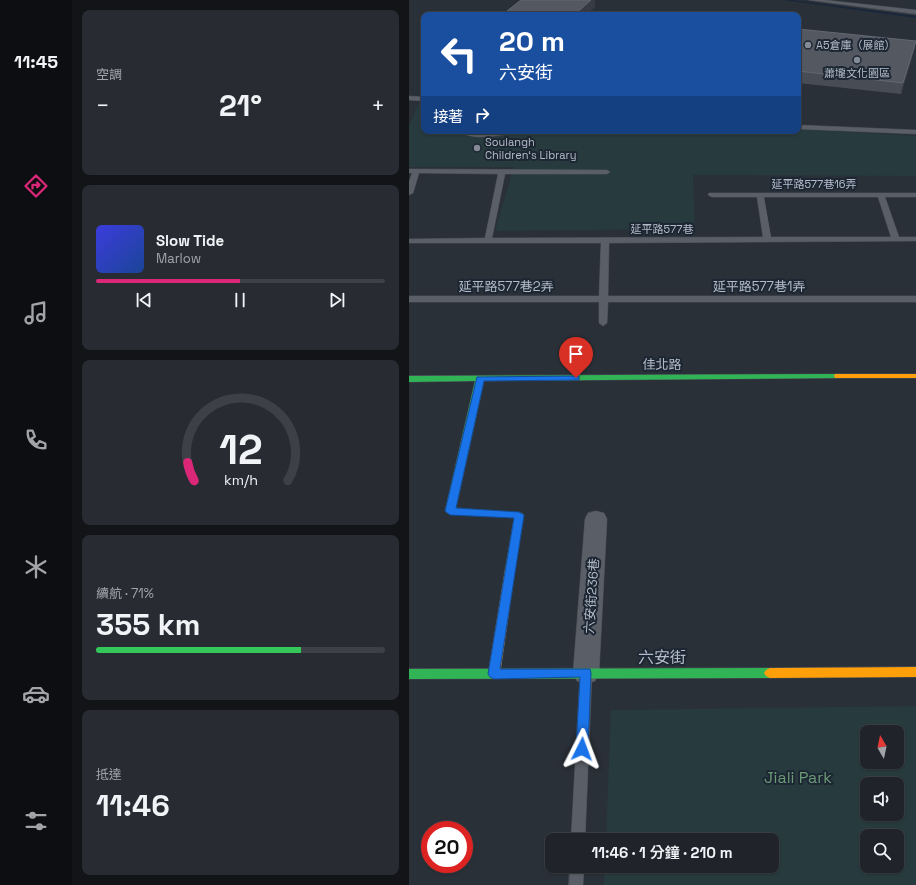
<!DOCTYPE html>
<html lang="zh-TW">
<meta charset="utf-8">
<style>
body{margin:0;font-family:"Space Grotesk","Noto Sans TC",sans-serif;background:#282c32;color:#f1f3f6;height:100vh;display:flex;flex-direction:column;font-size:15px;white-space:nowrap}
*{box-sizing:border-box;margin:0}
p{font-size:13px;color:#a2a4a8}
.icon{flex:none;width:22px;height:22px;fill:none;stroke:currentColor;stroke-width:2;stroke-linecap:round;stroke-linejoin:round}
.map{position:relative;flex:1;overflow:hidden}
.sheet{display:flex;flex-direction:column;gap:10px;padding:10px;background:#121417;width:337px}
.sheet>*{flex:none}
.banner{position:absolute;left:12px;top:12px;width:380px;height:122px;border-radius:8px;box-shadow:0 1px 3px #0004,0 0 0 1px #3d4147;background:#1a4fa0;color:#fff;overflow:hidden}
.needle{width:26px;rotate:351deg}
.fabs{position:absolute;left:451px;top:725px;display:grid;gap:8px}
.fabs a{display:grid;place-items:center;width:44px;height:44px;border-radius:8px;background:#20242a;box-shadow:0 1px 3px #0004,0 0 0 1px #3d4147;font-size:20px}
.speed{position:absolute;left:12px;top:821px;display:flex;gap:8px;font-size:20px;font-weight:700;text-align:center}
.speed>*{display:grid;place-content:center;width:52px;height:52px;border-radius:50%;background:#20242a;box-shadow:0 1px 3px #0004,0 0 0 1px #3d4147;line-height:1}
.speed .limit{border:6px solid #d22;background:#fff;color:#111}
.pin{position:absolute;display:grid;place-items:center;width:34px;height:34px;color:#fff;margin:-41px -17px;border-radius:50% 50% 50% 0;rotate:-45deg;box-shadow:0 0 4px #0007}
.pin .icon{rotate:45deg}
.me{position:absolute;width:44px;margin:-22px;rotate:3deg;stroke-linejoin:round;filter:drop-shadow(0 0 3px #0008)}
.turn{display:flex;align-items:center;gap:14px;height:84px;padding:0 12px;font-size:18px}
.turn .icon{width:52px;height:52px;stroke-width:2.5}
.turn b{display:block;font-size:28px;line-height:34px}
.then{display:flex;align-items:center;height:38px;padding:0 12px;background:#0003;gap:8px;font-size:15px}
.big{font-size:30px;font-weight:600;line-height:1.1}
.sheet .widget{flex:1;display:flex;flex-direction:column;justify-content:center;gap:6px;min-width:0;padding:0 14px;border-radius:8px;background:#282c32}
.sheet .dial{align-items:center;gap:0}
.dial svg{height:104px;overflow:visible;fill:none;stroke:#3d4147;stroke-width:7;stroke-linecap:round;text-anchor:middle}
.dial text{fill:#f1f3f6;stroke:none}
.song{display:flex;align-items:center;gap:12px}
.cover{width:48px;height:48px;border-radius:6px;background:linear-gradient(135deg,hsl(240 70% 55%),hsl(220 70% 35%))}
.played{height:4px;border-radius:2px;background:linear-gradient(90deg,#db2777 50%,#3d4147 50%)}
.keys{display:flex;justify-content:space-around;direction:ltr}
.heat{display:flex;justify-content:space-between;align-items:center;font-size:22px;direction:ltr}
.charge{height:6px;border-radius:3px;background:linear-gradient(90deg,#34c759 71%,#3d4147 0)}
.trip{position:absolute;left:136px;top:833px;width:234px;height:40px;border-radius:8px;background:#20242a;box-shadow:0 1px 3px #0004,0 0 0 1px #3d4147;font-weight:600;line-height:40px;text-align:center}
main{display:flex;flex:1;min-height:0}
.menu{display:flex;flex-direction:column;width:72px;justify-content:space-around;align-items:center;background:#0d0e11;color:#a2a4a8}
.menu .icon{width:28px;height:28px}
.menu .current{color:#db2777}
.menu b{font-size:18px;color:#f1f3f6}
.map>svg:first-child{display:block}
.green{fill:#273a3e;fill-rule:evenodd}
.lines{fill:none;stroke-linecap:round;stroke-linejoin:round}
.stream{fill:#19273c;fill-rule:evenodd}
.lane-casing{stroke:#484c55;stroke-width:1}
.street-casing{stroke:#484c55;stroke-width:1}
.fast-casing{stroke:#484c55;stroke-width:1}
.slow-casing{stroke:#484c55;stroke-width:1}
.lane{fill:#5a5e66;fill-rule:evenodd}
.street{fill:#5a5e66;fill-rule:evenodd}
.fast{fill:#30b455;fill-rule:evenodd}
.slow{fill:#ff9f0a;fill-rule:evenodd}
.wall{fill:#474c55}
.shaded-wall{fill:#373c44}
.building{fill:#535861;stroke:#626872}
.route{fill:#1a73e8;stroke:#114b97}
.poi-dot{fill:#848b96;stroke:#1d2633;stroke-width:1.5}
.labels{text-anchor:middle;stroke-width:4;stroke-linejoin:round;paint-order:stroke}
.far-poi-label{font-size:11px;fill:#b4bcc9;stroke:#1d2633;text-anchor:start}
.far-street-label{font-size:11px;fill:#b4bcc9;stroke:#1d2633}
.street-label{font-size:13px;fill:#b4bcc9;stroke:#1d2633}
.near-street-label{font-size:16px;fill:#b4bcc9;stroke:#1d2633}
.near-park-label{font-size:16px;fill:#6b9a76;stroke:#1d2633}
</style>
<main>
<nav class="menu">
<b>11:45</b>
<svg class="icon current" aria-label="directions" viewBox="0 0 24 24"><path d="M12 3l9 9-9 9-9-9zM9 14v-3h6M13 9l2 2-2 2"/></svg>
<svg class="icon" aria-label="music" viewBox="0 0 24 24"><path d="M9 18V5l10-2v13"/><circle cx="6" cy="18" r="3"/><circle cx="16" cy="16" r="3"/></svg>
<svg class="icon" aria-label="phone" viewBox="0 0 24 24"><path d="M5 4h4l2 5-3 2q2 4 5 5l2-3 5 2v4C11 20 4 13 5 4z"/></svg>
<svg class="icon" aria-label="climate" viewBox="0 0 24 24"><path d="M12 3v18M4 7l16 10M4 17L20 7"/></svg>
<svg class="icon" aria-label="car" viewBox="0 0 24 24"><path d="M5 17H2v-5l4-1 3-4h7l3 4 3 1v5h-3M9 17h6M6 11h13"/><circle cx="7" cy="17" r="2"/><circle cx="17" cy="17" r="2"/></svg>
<svg class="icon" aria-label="filters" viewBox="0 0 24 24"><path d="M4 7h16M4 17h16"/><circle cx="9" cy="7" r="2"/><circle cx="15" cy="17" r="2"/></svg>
</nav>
<section class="sheet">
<div class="widget"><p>空調</p>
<div class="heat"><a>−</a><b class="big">21°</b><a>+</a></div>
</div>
<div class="widget">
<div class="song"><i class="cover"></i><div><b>Slow Tide</b><p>Marlow</p></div></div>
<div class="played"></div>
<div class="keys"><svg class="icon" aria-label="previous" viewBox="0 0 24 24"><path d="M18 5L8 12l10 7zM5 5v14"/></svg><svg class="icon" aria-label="pause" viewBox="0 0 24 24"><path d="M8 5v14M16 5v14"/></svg><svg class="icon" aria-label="next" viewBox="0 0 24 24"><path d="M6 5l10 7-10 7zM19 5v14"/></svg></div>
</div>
<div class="widget dial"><svg viewBox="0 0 100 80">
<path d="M14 69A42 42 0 1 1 86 69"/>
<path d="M14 69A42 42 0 0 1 9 55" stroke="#db2777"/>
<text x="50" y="56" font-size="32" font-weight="700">12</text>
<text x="50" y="72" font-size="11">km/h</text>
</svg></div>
<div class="widget"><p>續航 · 71%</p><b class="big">355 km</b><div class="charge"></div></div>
<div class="widget"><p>抵達</p><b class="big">11:46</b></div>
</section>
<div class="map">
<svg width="507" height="885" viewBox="0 0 507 885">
<rect width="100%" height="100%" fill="#2a3038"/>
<path class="green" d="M11,101L15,102V131H389V129L507,136V176L284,175L286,229L86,231L105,167H0V126Z
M507,706V885H195L196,866H363V840H197L202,710ZM458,732H488V762H458ZM458,784H488V814H458ZM458,836H488V866H458Z"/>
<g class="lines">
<path class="stream" d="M374,0H383L507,16V18Z"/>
<g class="lane-casing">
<path id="lane" d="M400,0H416L507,10V14Z
M0,96L15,97V101L0,100Z
M389,125L507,130V134L389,129Z
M50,131H110L107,133C91,135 64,142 50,131Z
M0,169L198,170L201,172L198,174H96L83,238L354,237L348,197H303L299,195L300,193H507V197H476L490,237H507V241L200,243L199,296H507V302H199L198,323L194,326L190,323V302H0V296H190L192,243H0V239L76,238L89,174L10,173L4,193L0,195V182L3,173H0ZM355,197H469L482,237H362Z
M177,668L181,669L183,673L176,840H162L171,673L173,669Z
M161,866H175L174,885H160Z"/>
</g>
<g class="street-casing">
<path id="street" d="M187,511L195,513L198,519L190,673L186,681L177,684L168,681L164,673L176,519L179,513Z"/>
</g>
<g class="fast-casing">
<path id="fast" d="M429,374H432L433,376L432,378L75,381L47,508L113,513L115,515L106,570L105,573H97L96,570L105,518L41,514L38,513L36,511L66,381L0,382V376Z
M361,668L365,670L367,673L365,676L361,678L0,679V669Z"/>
</g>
<g class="slow-casing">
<path id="slow" d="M426,374H507V378H426L425,376Z
M101,566L105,567L106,570L91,674L89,677L85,679L81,677L79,674L96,570L97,567Z
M507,667V677L361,678L357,676L355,673L357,670L361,668Z"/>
</g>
<use href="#lane" class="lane"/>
<use href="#street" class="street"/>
<use href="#fast" class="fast"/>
<use href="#slow" class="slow"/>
</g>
<path class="wall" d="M389,29L507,41L505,51L492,94L389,83Z"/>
<path class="shaded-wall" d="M182,0H186V7L177,15H165Z
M507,41L505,51L492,94L494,83Z"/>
<path class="building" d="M112,0H182L165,15H93Z
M223,13L239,15H222Z
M389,29L507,41L494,83L389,71Z"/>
<path class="route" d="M167,376H170V380L75,381L47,508L110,512L115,515L91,669H181L182,673L179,749L177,753L173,754L169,753L167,749L171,677L85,679L81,677L79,674L105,518L41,515L36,511L68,377Z"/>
<g class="poi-dot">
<circle cx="399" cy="45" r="4"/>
<circle cx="448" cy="60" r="4"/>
<circle cx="68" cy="148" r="4"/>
</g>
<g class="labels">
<g class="far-poi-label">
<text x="407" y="49">A5倉庫（展館）</text>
<text x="448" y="77" text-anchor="middle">蕭壠文化園區</text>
<text x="76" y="146">Soulangh<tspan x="76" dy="13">Children‘s Library</tspan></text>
</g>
<g class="far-street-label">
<text x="405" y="188">延平路577巷16弄</text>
<text x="253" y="233">延平路577巷</text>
</g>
<g class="street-label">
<text x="97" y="291">延平路577巷2弄</text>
<text x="350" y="291">延平路577巷1弄</text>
<text x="253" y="369">佳北路</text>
<text transform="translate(182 596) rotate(-86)" y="5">六安街236巷</text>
</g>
<g class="near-street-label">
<text x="253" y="663">六安街</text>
</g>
<g class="near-park-label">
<text x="389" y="783">Jiali Park</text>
</g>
</g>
</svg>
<div class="fabs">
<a><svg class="needle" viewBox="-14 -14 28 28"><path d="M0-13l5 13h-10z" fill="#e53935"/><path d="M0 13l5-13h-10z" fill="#a2a4a8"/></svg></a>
<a><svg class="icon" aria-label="sound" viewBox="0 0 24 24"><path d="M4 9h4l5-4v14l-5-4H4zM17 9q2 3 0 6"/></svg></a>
<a><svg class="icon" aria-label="search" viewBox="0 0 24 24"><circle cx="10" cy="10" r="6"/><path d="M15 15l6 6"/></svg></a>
</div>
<div class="speed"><div class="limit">20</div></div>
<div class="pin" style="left:167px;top:378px;background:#d93025"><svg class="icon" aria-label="arrive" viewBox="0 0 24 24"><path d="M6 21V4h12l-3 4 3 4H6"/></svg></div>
<svg class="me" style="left:173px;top:749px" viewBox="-20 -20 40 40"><path d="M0-17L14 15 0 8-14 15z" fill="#1a73e8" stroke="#fff" stroke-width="4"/></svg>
<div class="trip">11:46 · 1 分鐘 · 210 m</div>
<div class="banner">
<div class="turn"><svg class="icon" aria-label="left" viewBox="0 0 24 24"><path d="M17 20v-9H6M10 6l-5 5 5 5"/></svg><div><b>20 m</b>六安街</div></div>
<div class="then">接著<svg class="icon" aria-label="right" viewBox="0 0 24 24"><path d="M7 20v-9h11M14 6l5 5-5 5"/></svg></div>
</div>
</div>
</main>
